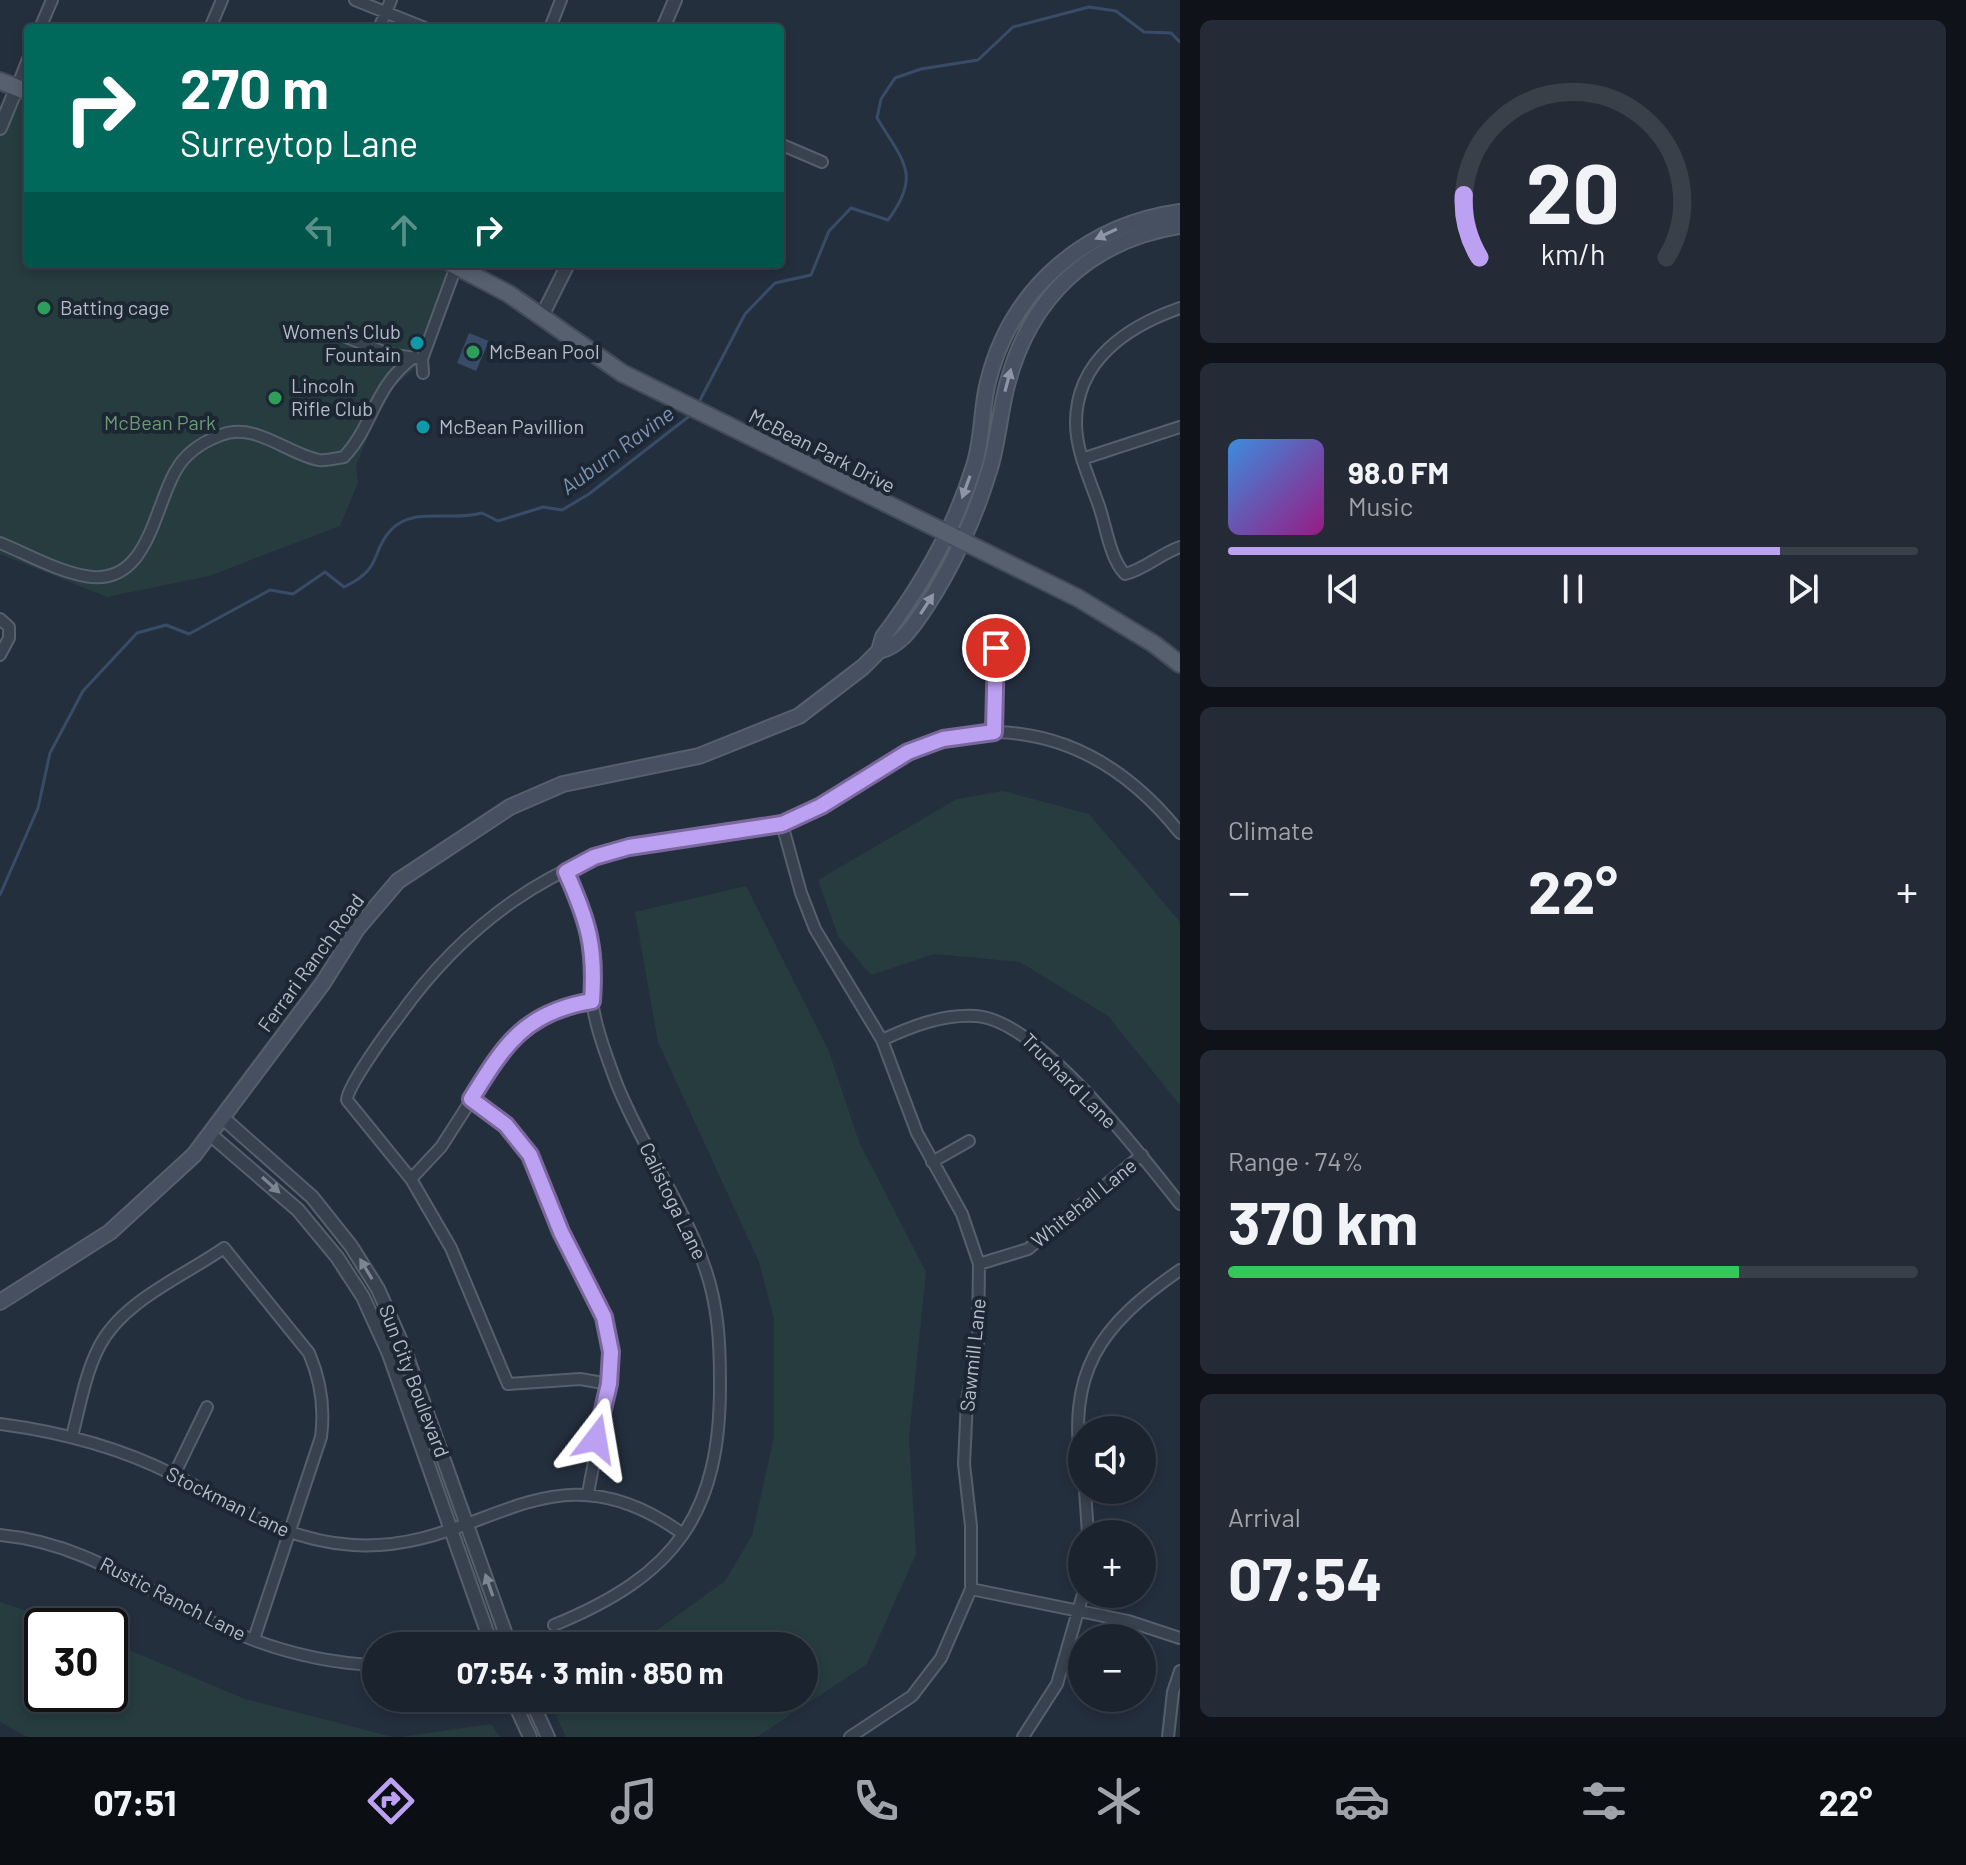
<!DOCTYPE html>
<meta charset="utf-8">
<style>
body{margin:0;font-family:Barlow,sans-serif;background:#242b36;color:#f1f3f6;height:100vh;display:flex;flex-direction:column;font-size:30px;white-space:nowrap}
*{box-sizing:border-box;margin:0}
p{font-size:26px;color:#a0a4aa}
.icon{flex:none;width:44px;height:44px;fill:none;stroke:currentColor;stroke-width:2;stroke-linecap:round;stroke-linejoin:round}
.map{position:relative;flex:1;overflow:hidden}
.drawer{display:flex;flex-direction:column;gap:20px;padding:20px;background:#0f1319;width:786px}
.drawer>*{flex:none}
.banner{position:absolute;left:24px;top:24px;width:760px;height:244px;border-radius:8px;box-shadow:0 4px 12px #0003,0 0 0 2px #39404a;background:#00695c;color:#fff;overflow:hidden}
.fabs{position:absolute;left:1068px;top:1416px;display:grid;gap:16px}
.fabs a{display:grid;place-items:center;width:88px;height:88px;border-radius:50%;background:#1b232e;box-shadow:0 4px 12px #0003,0 0 0 2px #39404a;font-size:40px}
.speed{position:absolute;left:24px;top:1608px;display:flex;gap:16px;font-size:40px;font-weight:700;text-align:center}
.speed>*{display:grid;place-content:center;width:104px;height:104px;border-radius:50%;background:#1b232e;box-shadow:0 4px 12px #0003,0 0 0 2px #39404a;line-height:1}
.speed .limit{border:4px solid #111;border-radius:12px;background:#fff;color:#111}
.pin{position:absolute;display:grid;place-items:center;width:68px;height:68px;color:#fff;margin:-34px;border:4px solid #fff;border-radius:50%;box-shadow:0 2px 8px #0007}
.me{position:absolute;width:88px;margin:-44px;rotate:14deg;stroke-linejoin:round;filter:drop-shadow(0 0 6px #0008)}
.turn{display:flex;align-items:center;gap:28px;height:168px;padding:0 24px;font-size:36px}
.turn .icon{width:104px;height:104px;stroke-width:2.5}
.turn b{display:block;font-size:56px;line-height:68px}
.lanes{display:flex;align-items:center;height:76px;padding:0 24px;background:#0003;justify-content:center;gap:40px;direction:ltr}
.lanes .off{opacity:.35}
.big{font-size:60px;font-weight:700;line-height:1.1}
.drawer .widget{flex:1;display:flex;flex-direction:column;justify-content:center;gap:12px;min-width:0;padding:0 28px;border-radius:12px;background:#242b36}
.drawer .dial{align-items:center;gap:0}
.dial svg{height:208px;overflow:visible;fill:none;stroke:#39404a;stroke-width:7;stroke-linecap:round;text-anchor:middle}
.dial text{fill:#f1f3f6;stroke:none}
.song{display:flex;align-items:center;gap:24px}
.cover{width:96px;height:96px;border-radius:12px;background:linear-gradient(135deg,hsl(210 70% 55%),hsl(310 70% 35%))}
.played{height:8px;border-radius:4px;background:linear-gradient(90deg,#bca0f2 80%,#39404a 80%)}
.keys{display:flex;justify-content:space-around;direction:ltr}
.heat{display:flex;justify-content:space-between;align-items:center;font-size:44px;direction:ltr}
.charge{height:12px;border-radius:6px;background:linear-gradient(90deg,#34c759 74%,#39404a 0)}
.trip{position:absolute;left:362px;top:1632px;width:456px;height:80px;border-radius:40px;background:#1b232e;box-shadow:0 4px 12px #0003,0 0 0 2px #39404a;font-weight:700;line-height:80px;text-align:center}
.menu{display:flex;height:128px;justify-content:space-around;align-items:center;background:#0b0e12;color:#a0a4aa}
.menu .icon{width:56px;height:56px}
.menu .current{color:#bca0f2}
.menu b{font-size:36px;color:#f1f3f6}
main{display:flex;flex:1;min-height:0}
.map>svg:first-child{display:block}
.green{fill:#263c3f}
.water{fill:#394c67}
.lines{fill:none;stroke-linecap:round;stroke-linejoin:round}
.stream{stroke:#394c67;stroke-width:3}
.minor-casing{stroke:#565f6c;stroke-width:14}
.tertiary-casing{stroke:#565f6c;stroke-width:16}
.secondary-casing{stroke:#565f6c;stroke-width:18}
.primary-casing{stroke:#414a57;stroke-width:20}
.minor{stroke:#38414e;stroke-width:10}
.tertiary{stroke:#38414e;stroke-width:12}
.secondary{stroke:#465061;stroke-width:14}
.primary{stroke:#56606e;stroke-width:16}
.oneway{fill:#8e96a5}
.oneway2{fill:#7c8592}
.route-casing{stroke:#7a689d;stroke-width:20}
.route{stroke:#bca0f2;stroke-width:14}
.leisure-dot{fill:#2e9e5b;stroke:#1d2633;stroke-width:3}
.culture-dot{fill:#0f9aa8;stroke:#1d2633;stroke-width:3}
.labels{text-anchor:middle;stroke-width:8;stroke-linejoin:round;paint-order:stroke}
.poi-label{font-size:20px;fill:#b4bcc9;stroke:#1d2633;text-anchor:start}
.park-label{font-size:20px;fill:#6b9a76;stroke:#1d2633}
.street-label{font-size:20px;fill:#b4bcc9;stroke:#1d2633}
.water-label{font-size:22px;font-style:italic;fill:#7c92b1;stroke:#1d2633}
</style>
<main>
<div class="map">
<svg width="1180" height="1737" viewBox="0 0 1180 1737">
<rect width="100%" height="100%" fill="#242f3e"/>
<path class="green" d="M17,93L28,97V264H438L455,271L422,362L385,394L356,466L358,483L340,526L209,576L107,597L0,554V135Z
M1003,791L1089,814L1180,922V1105L1108,1016L1020,962L934,954L871,975L838,936L818,880L957,799Z
M746,886L828,1049L859,1142L926,1272L909,1437L916,1554L867,1664L757,1737H566L552,1707L563,1698H804V1646H635L725,1581L752,1536L774,1437V1319L759,1262L658,1042L635,912Z
M0,1602L72,1626H42V1694H110V1642L245,1699L393,1737H27L0,1722Z
M491,1724L500,1737H401Z"/>
<path class="water" d="M469,333L489,341L476,371L457,363Z"/>
<g class="lines">
<path class="stream" d="M698,404L745,314L775,283L811,275L829,231L851,208L888,220C922,175 903,161 877,118L881,99L895,78L921,69L978,60L1013,27L1089,7L1116,11L1144,32L1171,33L1180,42
M0,895L38,808L50,753L83,691L137,633L166,625L189,634L270,590L293,594L325,572L344,587C384,568 370,552 391,530C413,506 452,522 482,513L498,521L543,507L562,510L589,494L692,414"/>
<g class="minor-casing">
<path id="minor" d="M355,0L425,28
M40,28L52,0
M210,28L222,0
M379,28L391,0
M550,28L561,0
M17,87L28,59
M780,144L822,162
M1180,308C1128,326 1076,360 1076,423C1076,451 1090,480 1099,506C1106,526 1110,559 1125,574C1145,569 1160,554 1180,547
M344,336L388,354L422,359L457,264
M422,359L423,373
M1082,459L1180,427
M0,543C27,554 57,571 85,576C147,588 153,511 175,472C185,453 202,442 221,435C254,421 289,455 319,460C327,461 337,458 344,457C374,425 373,387 414,357
M0,619L9,627V638L0,655
M994,732L996,648
M782,824L801,893L815,929L882,1040L917,1133L962,1214L979,1264L978,1342L967,1400L964,1464L971,1526V1589L941,1658L912,1696L850,1737
M882,1040C912,1026 943,1014 976,1016C1039,1020 1141,1155 1180,1204
M471,1099L506,1125L530,1155L561,1232L604,1317L611,1352L609,1384L588,1493
M932,1162L969,1141
M411,1179L441,1147L511,1038L546,1014L592,1001
M979,1264L1028,1249L1142,1155
M609,1384L580,1379L508,1384L451,1248L411,1179L347,1100C347,1087 386,1033 397,1019C461,928 554,855 667,839C705,834 750,837 787,822C856,792 914,729 996,732C1073,734 1133,774 1180,833
M0,1424C61,1432 119,1447 174,1475C234,1505 284,1541 353,1545C485,1553 548,1436 683,1534
M72,1436C80,1406 85,1374 99,1347C122,1301 184,1276 224,1248L309,1353C321,1381 325,1407 321,1437L254,1639
M1082,1473C1066,1372 1099,1326 1180,1270
M174,1475L207,1407
M1085,1490L1088,1534
M0,1535C86,1543 143,1590 218,1625C267,1648 322,1663 376,1665
M971,1589L1128,1621L1180,1638
M554,1625C676,1575 721,1514 720,1381C720,1342 718,1305 705,1268C683,1203 641,1146 616,1082C607,1057 595,1027 592,1000C591,987 597,972 595,958C592,929 578,899 566,872
M1023,1737L1057,1684L1083,1594
M1168,1737L1173,1692L1180,1671"/>
</g>
<g class="tertiary-casing">
<path id="tertiary" d="M663,28L675,0
M0,128L17,87
M542,316L568,264
M224,1119L312,1197L351,1246L378,1289L404,1348L510,1646
M211,1135L298,1210L337,1257L363,1297L389,1354L492,1646
M512,1698L530,1737
M530,1698L548,1737"/>
</g>
<g class="secondary-casing">
<path id="secondary" d="M879,651C901,646 913,626 926,607C953,566 976,515 990,468C998,441 1000,412 1007,385C1030,297 1090,240 1180,226
M0,1302L110,1232L194,1155L323,983L357,929L398,881L510,807L563,784L699,756L799,716L863,667L879,651L883,637C922,585 955,528 974,466C983,438 981,409 988,382C1011,288 1086,225 1180,212"/>
</g>
<g class="primary-casing">
<path id="primary" d="M0,81L28,92
M452,264L509,294L622,373L1078,598L1154,644L1180,664"/>
</g>
<use href="#minor" class="minor"/>
<use href="#tertiary" class="tertiary"/>
<use href="#secondary" class="secondary"/>
<use href="#primary" class="primary"/>
</g>
<defs><path id="oneway-solid" d="M-6-.8H1V-3.2L6.5 0L1 3.2V.8H-6Z" transform="scale(2)"/></defs>
<g class="oneway">
<use href="#oneway-solid" transform="translate(1106 234) rotate(155)"/>
<use href="#oneway-solid" transform="translate(1008 380) rotate(-75)"/>
<use href="#oneway-solid" transform="translate(966 487) rotate(110)"/>
<use href="#oneway-solid" transform="translate(927 604) rotate(-57)"/>
</g>
<g class="oneway2">
<use href="#oneway-solid" transform="translate(271 1185) rotate(42)"/>
<use href="#oneway-solid" transform="translate(366 1269) rotate(-121)"/>
<use href="#oneway-solid" transform="translate(489 1585) rotate(-109)"/>
</g>
<g class="lines">
<g class="route-casing">
<path id="route" d="M596,1439L609,1384L611,1352L604,1317L561,1232L530,1155L506,1125L471,1099C505,1044 525,1012 592,1001C596,947 588,921 566,872L594,857L629,847L782,824L821,806L908,752L943,739L994,732L996,648"/>
</g>
<use href="#route" class="route"/>
</g>
<g class="leisure-dot">
<circle cx="44" cy="308" r="8"/>
<circle cx="473" cy="352" r="8"/>
<circle cx="275" cy="398" r="8"/>
</g>
<g class="culture-dot">
<circle cx="417" cy="343" r="8"/>
<circle cx="423" cy="427" r="8"/>
</g>
<g class="labels">
<g class="poi-label">
<text x="60" y="315">Batting cage</text>
<text x="401" y="339" text-anchor="end">Women's Club<tspan x="401" dy="23">Fountain</tspan></text>
<text x="489" y="359">McBean Pool</text>
<text x="291" y="393">Lincoln<tspan x="291" dy="23">Rifle Club</tspan></text>
<text x="439" y="434">McBean Pavillion</text>
</g>
<g class="park-label">
<text x="160" y="430">McBean Park</text>
</g>
<g class="street-label">
<text transform="translate(822 451) rotate(27)" y="7">McBean Park Drive</text>
<text transform="translate(311 963) rotate(-54)" y="7">Ferrari Ranch Road</text>
<text transform="translate(1069 1081) rotate(45)" y="7">Truchard Lane</text>
<text transform="translate(673 1201) rotate(64)" y="7">Calistoga Lane</text>
<text transform="translate(1084 1203) rotate(-39)" y="7">Whitehall Lane</text>
<text transform="translate(973 1355) rotate(-84)" y="7">Sawmill Lane</text>
<text transform="translate(414 1381) rotate(69)" y="7">Sun City Boulevard</text>
<text transform="translate(228 1502) rotate(26)" y="7">Stockman Lane</text>
<text transform="translate(173 1599) rotate(27)" y="7">Rustic Ranch Lane</text>
</g>
<g class="water-label">
<text transform="translate(617 450) rotate(-36)" y="8">Auburn Ravine</text>
</g>
</g>
</svg>
<div class="fabs">
<a><svg class="icon" aria-label="sound" viewBox="0 0 24 24"><path d="M4 9h4l5-4v14l-5-4H4zM17 9q2 3 0 6"/></svg></a>
<a>+</a>
<a>−</a>
</div>
<div class="speed"><div class="limit">30</div></div>
<div class="pin" style="left:996px;top:648px;background:#d93025"><svg class="icon" aria-label="arrive" viewBox="0 0 24 24"><path d="M6 21V4h12l-3 4 3 4H6"/></svg></div>
<svg class="me" style="left:596px;top:1439px" viewBox="-20 -20 40 40"><path d="M0-17L14 15 0 8-14 15z" fill="#bca0f2" stroke="#fff" stroke-width="4"/></svg>
<div class="trip">07:54 · 3 min · 850 m</div>
<div class="banner">
<div class="turn"><svg class="icon" aria-label="right" viewBox="0 0 24 24"><path d="M7 20v-9h11M14 6l5 5-5 5"/></svg><div><b>270 m</b>Surreytop Lane</div></div>
<div class="lanes"><svg class="icon off" aria-label="left" viewBox="0 0 24 24"><path d="M17 20v-9H6M10 6l-5 5 5 5"/></svg><svg class="icon off" aria-label="ahead" viewBox="0 0 24 24"><path d="M12 20V5M6 11l6-6 6 6"/></svg><svg class="icon" aria-label="right" viewBox="0 0 24 24"><path d="M7 20v-9h11M14 6l5 5-5 5"/></svg></div>
</div>
</div>
<section class="drawer">
<div class="widget dial"><svg viewBox="0 0 100 80">
<path d="M14 69A42 42 0 1 1 86 69"/>
<path d="M14 69A42 42 0 0 1 8 45" stroke="#bca0f2"/>
<text x="50" y="56" font-size="32" font-weight="700">20</text>
<text x="50" y="72" font-size="11">km/h</text>
</svg></div>
<div class="widget">
<div class="song"><i class="cover"></i><div><b>98.0 FM</b><p>Music</p></div></div>
<div class="played"></div>
<div class="keys"><svg class="icon" aria-label="previous" viewBox="0 0 24 24"><path d="M18 5L8 12l10 7zM5 5v14"/></svg><svg class="icon" aria-label="pause" viewBox="0 0 24 24"><path d="M8 5v14M16 5v14"/></svg><svg class="icon" aria-label="next" viewBox="0 0 24 24"><path d="M6 5l10 7-10 7zM19 5v14"/></svg></div>
</div>
<div class="widget"><p>Climate</p>
<div class="heat"><a>−</a><b class="big">22°</b><a>+</a></div>
</div>
<div class="widget"><p>Range · 74%</p><b class="big">370 km</b><div class="charge"></div></div>
<div class="widget"><p>Arrival</p><b class="big">07:54</b></div>
</section>
</main>
<nav class="menu">
<b>07:51</b>
<svg class="icon current" aria-label="directions" viewBox="0 0 24 24"><path d="M12 3l9 9-9 9-9-9zM9 14v-3h6M13 9l2 2-2 2"/></svg>
<svg class="icon" aria-label="music" viewBox="0 0 24 24"><path d="M9 18V5l10-2v13"/><circle cx="6" cy="18" r="3"/><circle cx="16" cy="16" r="3"/></svg>
<svg class="icon" aria-label="phone" viewBox="0 0 24 24"><path d="M5 4h4l2 5-3 2q2 4 5 5l2-3 5 2v4C11 20 4 13 5 4z"/></svg>
<svg class="icon" aria-label="climate" viewBox="0 0 24 24"><path d="M12 3v18M4 7l16 10M4 17L20 7"/></svg>
<svg class="icon" aria-label="car" viewBox="0 0 24 24"><path d="M5 17H2v-5l4-1 3-4h7l3 4 3 1v5h-3M9 17h6M6 11h13"/><circle cx="7" cy="17" r="2"/><circle cx="17" cy="17" r="2"/></svg>
<svg class="icon" aria-label="filters" viewBox="0 0 24 24"><path d="M4 7h16M4 17h16"/><circle cx="9" cy="7" r="2"/><circle cx="15" cy="17" r="2"/></svg>
<b>22°</b>
</nav>
